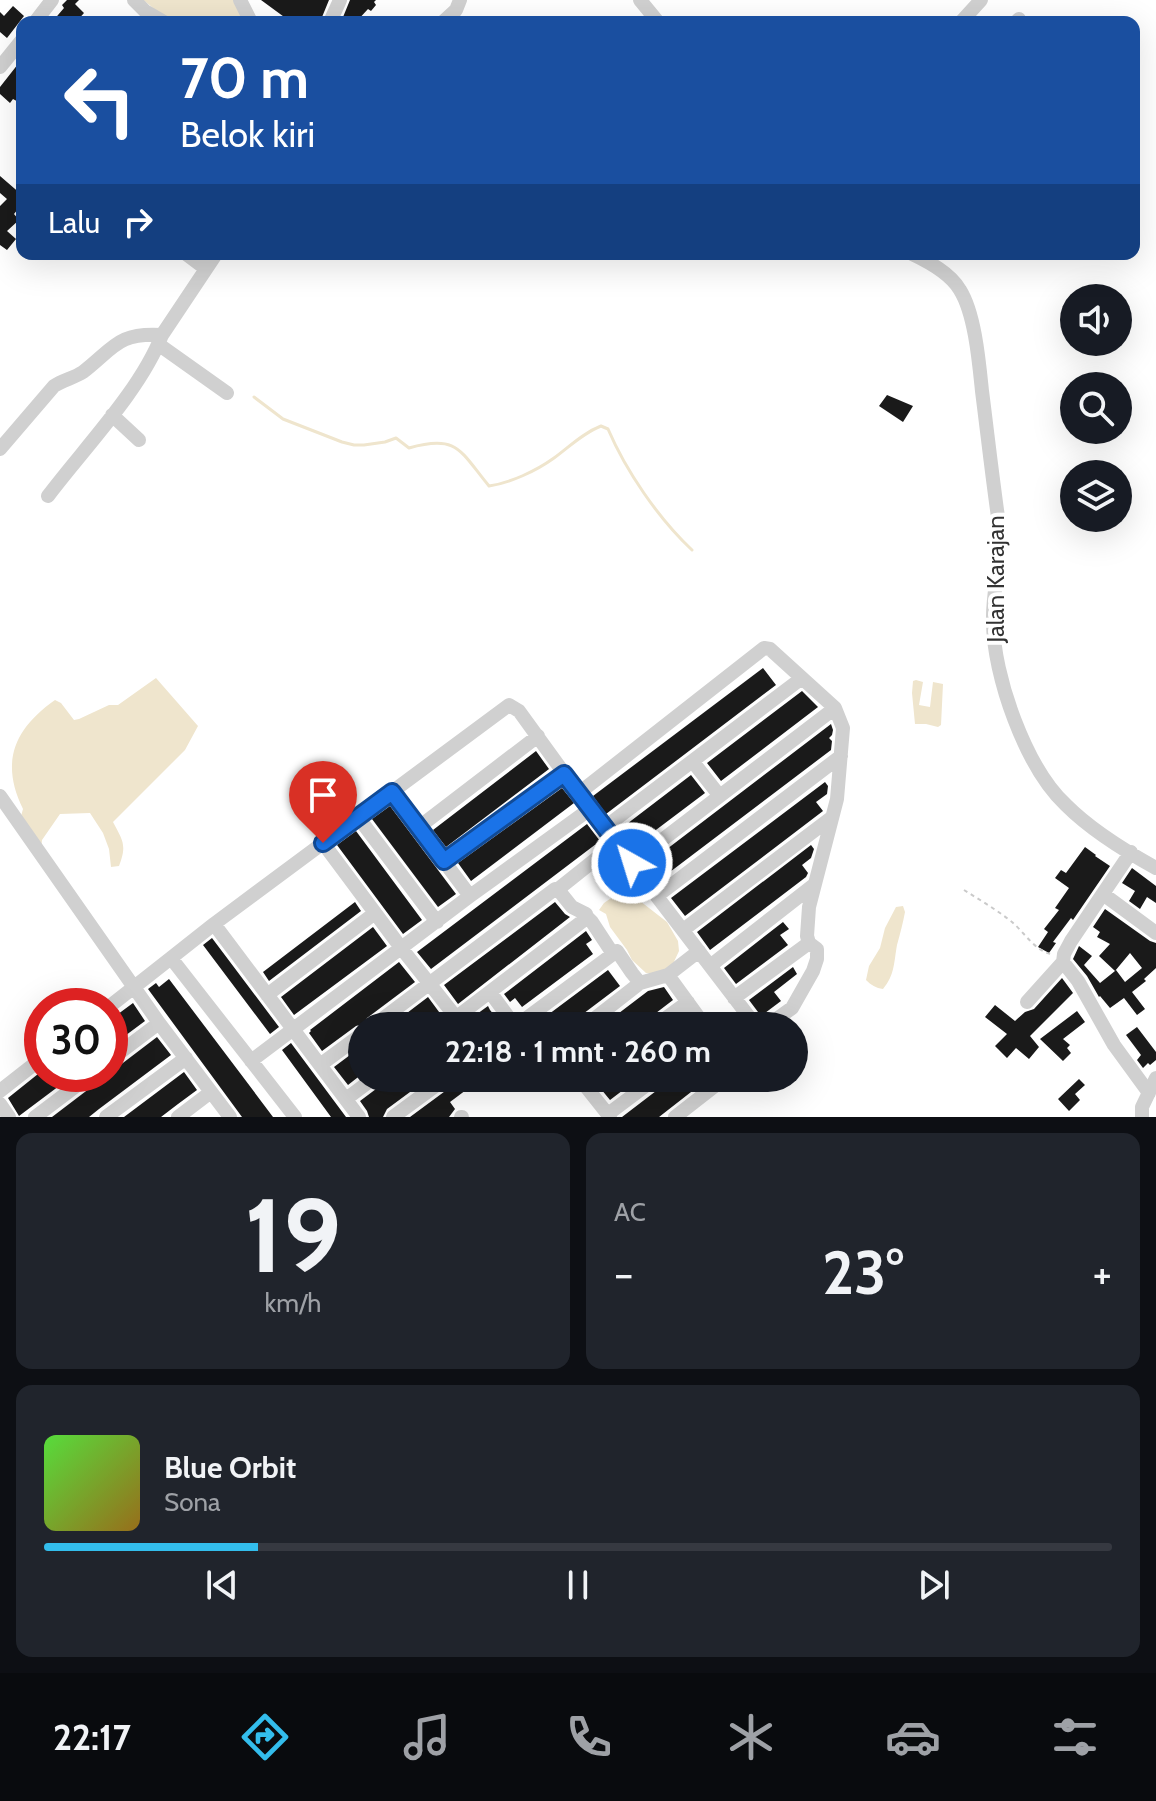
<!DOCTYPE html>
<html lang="id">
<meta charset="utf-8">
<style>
body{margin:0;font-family:Cabin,sans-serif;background:#20242c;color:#f1f3f6;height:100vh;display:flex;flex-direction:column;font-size:30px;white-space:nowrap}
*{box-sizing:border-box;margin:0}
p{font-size:26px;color:#9ea1a6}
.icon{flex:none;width:44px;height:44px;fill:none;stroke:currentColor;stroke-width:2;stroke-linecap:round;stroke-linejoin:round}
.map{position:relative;height:1117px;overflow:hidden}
.sheet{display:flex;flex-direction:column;gap:16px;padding:16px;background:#0d0f14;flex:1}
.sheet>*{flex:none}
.hud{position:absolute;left:16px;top:16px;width:1124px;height:244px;border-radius:16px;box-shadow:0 8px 32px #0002;background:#1a4fa0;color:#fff;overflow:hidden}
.fabs{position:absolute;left:1060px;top:284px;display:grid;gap:16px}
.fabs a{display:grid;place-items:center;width:72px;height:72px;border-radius:50%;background:#171b24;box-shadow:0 8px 32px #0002;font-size:40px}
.speed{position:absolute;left:24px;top:988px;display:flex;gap:16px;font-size:40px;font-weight:700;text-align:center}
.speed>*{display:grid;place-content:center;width:104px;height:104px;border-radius:50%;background:#171b24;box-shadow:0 8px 32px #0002;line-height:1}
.speed .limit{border:12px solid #d22;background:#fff;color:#111}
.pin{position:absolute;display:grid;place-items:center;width:68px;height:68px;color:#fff;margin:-82px -34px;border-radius:50% 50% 50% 0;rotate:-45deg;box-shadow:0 0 8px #0007}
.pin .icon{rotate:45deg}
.me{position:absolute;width:88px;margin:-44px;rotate:321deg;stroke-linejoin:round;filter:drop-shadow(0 0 6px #0008)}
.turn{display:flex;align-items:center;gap:28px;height:168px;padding:0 32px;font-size:36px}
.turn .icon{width:104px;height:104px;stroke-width:2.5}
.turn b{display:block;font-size:56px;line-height:68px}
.then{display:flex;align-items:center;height:76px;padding:0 32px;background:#0003;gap:16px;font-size:30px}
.big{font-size:60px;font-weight:800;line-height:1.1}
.sheet .card{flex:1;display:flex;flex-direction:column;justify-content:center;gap:12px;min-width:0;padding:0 28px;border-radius:16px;background:#20242c}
.sheet .dial{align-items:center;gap:0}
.dial b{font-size:104px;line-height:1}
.song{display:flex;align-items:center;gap:24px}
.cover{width:96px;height:96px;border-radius:12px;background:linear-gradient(135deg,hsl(110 70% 55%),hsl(40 70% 35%))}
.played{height:8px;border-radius:4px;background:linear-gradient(90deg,#33bdec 20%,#363941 20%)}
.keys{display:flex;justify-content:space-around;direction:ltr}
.heat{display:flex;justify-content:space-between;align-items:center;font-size:44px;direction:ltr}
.sheet .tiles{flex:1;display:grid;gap:16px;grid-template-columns:1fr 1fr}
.card:last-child{grid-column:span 2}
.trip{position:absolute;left:348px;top:1012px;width:460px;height:80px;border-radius:40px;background:#171b24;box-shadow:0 8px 32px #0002;font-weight:800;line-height:80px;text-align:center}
.tabs{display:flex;height:128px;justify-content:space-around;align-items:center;background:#090b0e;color:#9ea1a6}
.tabs .icon{width:56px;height:56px}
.tabs .active{color:#33bdec}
.tabs b{font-size:36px;color:#f1f3f6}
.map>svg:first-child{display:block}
.water{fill:#efe5cd}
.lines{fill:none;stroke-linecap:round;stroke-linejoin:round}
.stream{stroke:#efe5cd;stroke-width:3}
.building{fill:#1a1a1a;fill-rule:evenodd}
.path{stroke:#cacaca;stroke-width:2;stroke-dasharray:4 4;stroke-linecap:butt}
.minor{stroke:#d0d0d0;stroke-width:14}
.route-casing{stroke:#114b97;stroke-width:20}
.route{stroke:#1a73e8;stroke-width:14}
.labels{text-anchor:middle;stroke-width:8;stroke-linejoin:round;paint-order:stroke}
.street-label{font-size:24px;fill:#333;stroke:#fff}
</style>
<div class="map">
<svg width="1156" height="1117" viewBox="0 0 1156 1117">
<rect width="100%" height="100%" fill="#fff"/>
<path class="water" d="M143,0H237L247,22C231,22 181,25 169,20C160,16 152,6 143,0Z
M156,678L198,726L185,750L113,822C123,841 127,845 119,866L111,867L109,849L103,833L90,813L60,814L42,840L41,850L21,816L23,809C0,762 14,729 55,700L61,703L74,720L79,719L109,705H118Z
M916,680L923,682L919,705L930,707L933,682L943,684L941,725L938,727L926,724H915L912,693L913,681Z
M617,894L630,901H640L667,922L678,941L679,951L672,966L660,974L646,973L632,960L627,950L610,927L606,914L599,910L604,903Z
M903,906L905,912C903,923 900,934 897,945C894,961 895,975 883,989C876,988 871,985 866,980L869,966L880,948L885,928L896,907Z"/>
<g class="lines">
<path class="stream" d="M254,397L283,419L342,442L354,445H364L385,442L396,438L409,448C458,434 460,451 489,486C510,483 536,471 554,458C569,447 583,433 601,426L608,429C626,471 658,518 692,550"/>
</g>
<path class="building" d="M67,0H79L75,4L84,13L76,22H52L64,8L62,5Z
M261,0H329L320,22H291Z
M350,0H376L374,2L376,5L371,11L368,9L356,22H341Z
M13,6L24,16L7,38L0,32V12L4,16Z
M22,59V104L13,99L10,103L0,94V87Z
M0,176L22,195V204L14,214L19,220L7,231L16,239L7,250L0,245V206L7,199L0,193Z
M887,395L913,406L903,422L879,406Z
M763,668L776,685L606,814L593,796Z
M802,691L818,707L721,781L707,763Z
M831,724L833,730L832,735L829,738L832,741L831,750L658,881L646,865Z
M536,751L549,769L446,847L433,830Z
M691,775L705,793L632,848L619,830Z
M825,782L828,786L827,794L816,802L823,811L685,916L671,898Z
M562,788L574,803L471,881L458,863Z
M390,806L456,894L438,907L372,819Z
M587,824L600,841L431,969L417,952Z
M356,831L422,920L403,934L337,845Z
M811,845L814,849L811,858L802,865L808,873L806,877L710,950L697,932Z
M1085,847L1096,855L1095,856L1110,866L1073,920L1071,918L1053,942L1056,943L1049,953L1038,947L1048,932L1044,929L1059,910L1055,908L1069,888L1055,878L1061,870L1066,873Z
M1132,868L1156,886V903L1147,897L1140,909L1129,901L1135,891L1122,883Z
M355,902L361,911L269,981L263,972Z
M555,902L565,914L570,917L458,1004L444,985Z
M1105,909L1150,941L1156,943V968L1144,979L1146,981L1132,992L1145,1009L1137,1015L1124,998L1110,1008L1100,996L1099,997L1087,976L1073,959L1079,946L1092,956L1084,965L1100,983L1115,971L1099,956L1110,944L1097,937L1100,932L1093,927ZM1130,953L1142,968L1125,982L1116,970L1115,971Z
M783,922L789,929L780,935L788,945L736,984L724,968Z
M373,927L387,946L294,1015L281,997Z
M586,931L592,940L586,944L593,954L522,1007L515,998L510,1002L504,994Z
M212,938L279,1027L270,1034L203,945Z
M399,962L415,982L367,1018L363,1024L356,1026L322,1051L309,1033L311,1031L310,1030Z
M793,967L797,974L774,992L781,1001L761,1016L749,1000Z
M608,970L620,986L567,1026H533Z
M1062,978L1073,993L1030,1036L1039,1047L1029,1059L1016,1048L1007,1058L995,1046L1007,1034L985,1017L995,1005L1015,1021L1025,1012L1034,1009Z
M169,979L240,1073L273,1117H242L148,989L156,983L159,987Z
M664,987L673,1000L639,1026H602L648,991Z
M428,997L442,1016L436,1021L435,1026H390Z
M133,1003L145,1021L110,1047V1020Z
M488,1006L490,1010L503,1026H473L470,1019Z
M1077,1011L1085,1022L1063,1039L1070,1045L1067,1048L1071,1053L1063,1061L1040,1039Z
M1137,1027L1156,1052V1060L1150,1065L1148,1063L1143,1068L1137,1060L1141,1055L1126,1035Z
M157,1037L171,1055L99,1109L89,1117H52Z
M291,1043L346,1117H331L282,1050Z
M362,1046V1074L348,1085L334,1067Z
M184,1072L197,1090L178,1104L161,1117H124Z
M38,1074H75L19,1116L8,1098Z
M384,1078H429L387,1109L383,1117H369L367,1111L360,1101L380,1086Z
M456,1078H482L450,1102L455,1109L449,1117H410L452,1086Z
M603,1078H639L610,1100L596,1083Z
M673,1078H709L659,1117H622Z
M1079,1079L1085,1085L1075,1094L1080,1100L1069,1111L1058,1099Z"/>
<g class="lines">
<path class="path" d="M964,890C980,900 997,910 1012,922C1024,932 1035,951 1051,954"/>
<path class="minor" d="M134,0L145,11L164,22
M240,0L251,22
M640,0L658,22
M35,22L52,0
M330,22L340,0
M443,22L456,10L460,0
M961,22L981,0
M1016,22L1019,19
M0,67L22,40
M186,254L206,269
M912,254C929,262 950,273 960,290C975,314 979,362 982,391C988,438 993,484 1000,531C1002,562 992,591 993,621C993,676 1026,768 1066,805C1091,830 1125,851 1156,868
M158,344L227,393
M112,415L139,440
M0,449L54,386C63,380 74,378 83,372C114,348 118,332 162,335L216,254
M48,496C85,447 140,391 162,335
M693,762L719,795
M392,792L470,896
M579,793L764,648L770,649L835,708L843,728L837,799L809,907L807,936L809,943L817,949V959L813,971L792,1008L767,1026
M0,796L159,1023L230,1117
M358,817L437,922
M419,827L538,736
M604,828L802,678
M323,843L402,949L463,1026
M1131,852L1071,941L1064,954L1063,962L1078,981L1114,1045L1149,1093
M444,861L564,774
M632,863L835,708
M557,890L616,843
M1103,894L1156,933
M657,896L841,756
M587,917L592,922L613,954L617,951L632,973L640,983
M683,930L831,818
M171,958L214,924
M710,966L815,884
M668,975L705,1026
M490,992L515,1026
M267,995L375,913
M734,998L809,943
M1027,1002L1063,962
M110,1006L171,958L295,1117
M373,1026L555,889L560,892L572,907L586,914L584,920L445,1026
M516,1026L613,954
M585,1026L640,983L668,975L699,951
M655,1026L688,1002
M110,1060L159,1023
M251,1061L470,896L590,809L756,1026
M320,1065L362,1034
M579,1078L610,1117
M0,1091L42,1058
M346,1099L374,1078
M0,1104L9,1117
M608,1114L656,1078
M35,1117L92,1074
M106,1117L186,1058
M178,1117L211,1092
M359,1117L214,924L509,705L519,711L590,809
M393,1117L446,1078
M461,1117H462
M675,1117L725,1078
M1142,1117V1107L1156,1078"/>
</g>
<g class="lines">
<g class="route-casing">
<path id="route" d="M323,843L392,792L444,861L564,774L632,863"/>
</g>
<use href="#route" class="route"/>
</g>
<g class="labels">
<g class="street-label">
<text transform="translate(996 579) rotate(-90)" y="8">Jalan Karajan</text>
</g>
</g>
</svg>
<div class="fabs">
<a><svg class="icon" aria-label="sound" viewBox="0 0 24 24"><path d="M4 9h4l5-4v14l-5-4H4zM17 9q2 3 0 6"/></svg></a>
<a><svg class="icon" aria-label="search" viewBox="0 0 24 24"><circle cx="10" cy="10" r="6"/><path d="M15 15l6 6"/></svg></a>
<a><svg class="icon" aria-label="layers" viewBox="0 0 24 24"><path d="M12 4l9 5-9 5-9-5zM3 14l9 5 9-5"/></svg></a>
</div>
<div class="speed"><div class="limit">30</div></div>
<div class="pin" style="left:323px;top:843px;background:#d93025"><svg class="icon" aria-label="arrive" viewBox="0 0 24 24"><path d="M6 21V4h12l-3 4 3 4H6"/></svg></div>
<svg class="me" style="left:632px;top:863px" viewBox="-20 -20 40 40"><circle r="17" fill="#1a73e8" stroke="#fff" stroke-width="3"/><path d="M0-11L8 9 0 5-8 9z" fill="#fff"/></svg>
<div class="trip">22:18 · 1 mnt · 260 m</div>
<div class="hud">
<div class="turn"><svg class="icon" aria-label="left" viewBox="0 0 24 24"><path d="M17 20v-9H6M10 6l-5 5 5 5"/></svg><div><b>70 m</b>Belok kiri</div></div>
<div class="then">Lalu<svg class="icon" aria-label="right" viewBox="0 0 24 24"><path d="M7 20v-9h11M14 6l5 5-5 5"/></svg></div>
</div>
</div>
<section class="sheet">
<div class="tiles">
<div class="card dial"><b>19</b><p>km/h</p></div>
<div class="card"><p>AC</p>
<div class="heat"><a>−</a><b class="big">23°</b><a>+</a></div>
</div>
<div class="card">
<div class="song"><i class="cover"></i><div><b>Blue Orbit</b><p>Sona</p></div></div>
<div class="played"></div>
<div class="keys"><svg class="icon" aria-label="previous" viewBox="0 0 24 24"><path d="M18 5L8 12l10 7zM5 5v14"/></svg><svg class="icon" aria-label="pause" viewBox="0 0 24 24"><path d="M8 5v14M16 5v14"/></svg><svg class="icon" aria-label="next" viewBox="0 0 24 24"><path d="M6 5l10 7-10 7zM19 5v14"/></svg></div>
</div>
</div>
</section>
<nav class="tabs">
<b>22:17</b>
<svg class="icon active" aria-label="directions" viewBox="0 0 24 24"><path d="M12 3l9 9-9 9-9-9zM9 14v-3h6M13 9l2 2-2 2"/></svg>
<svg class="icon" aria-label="music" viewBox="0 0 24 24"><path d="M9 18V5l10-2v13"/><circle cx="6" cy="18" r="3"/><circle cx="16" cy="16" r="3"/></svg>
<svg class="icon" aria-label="phone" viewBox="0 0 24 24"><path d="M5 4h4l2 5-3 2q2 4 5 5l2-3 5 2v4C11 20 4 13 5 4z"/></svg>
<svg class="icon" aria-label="climate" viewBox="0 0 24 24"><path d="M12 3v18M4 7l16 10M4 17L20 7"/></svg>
<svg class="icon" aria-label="car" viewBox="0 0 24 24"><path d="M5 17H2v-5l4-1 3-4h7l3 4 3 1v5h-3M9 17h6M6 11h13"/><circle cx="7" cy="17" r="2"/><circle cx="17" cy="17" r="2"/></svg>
<svg class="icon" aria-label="filters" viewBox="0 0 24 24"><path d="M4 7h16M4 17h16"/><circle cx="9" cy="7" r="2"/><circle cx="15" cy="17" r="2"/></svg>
</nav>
